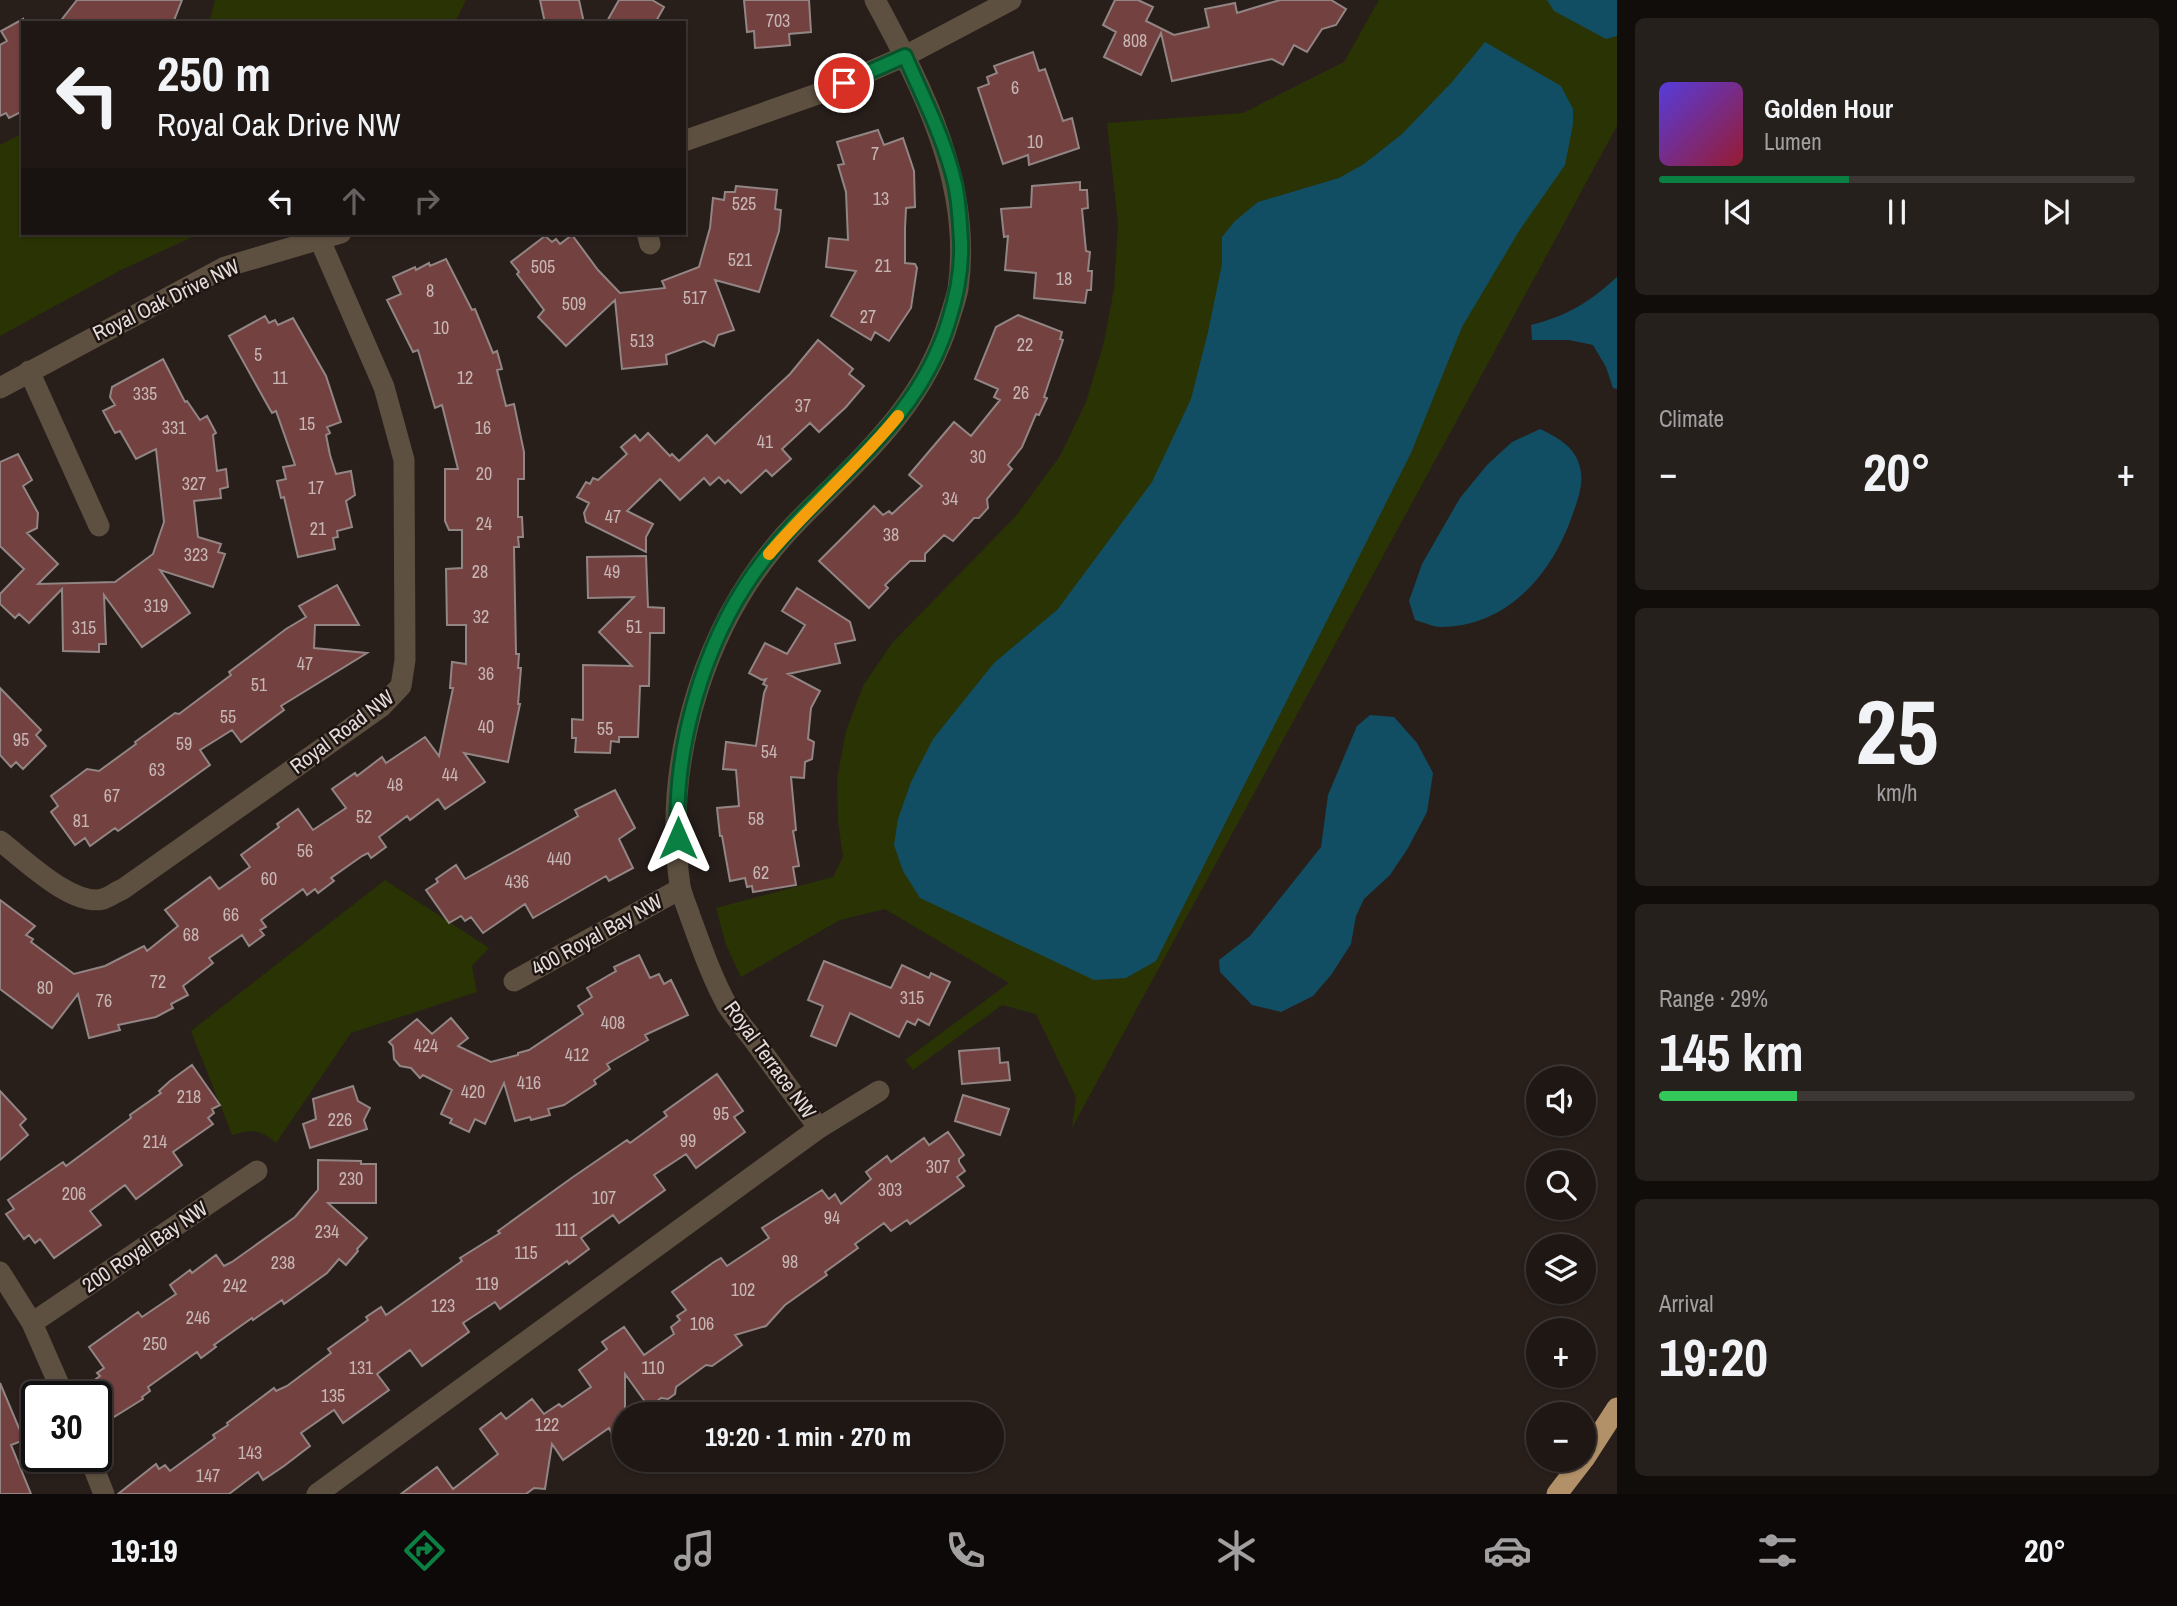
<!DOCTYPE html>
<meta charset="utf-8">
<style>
body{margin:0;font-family:"Archivo Narrow",sans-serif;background:#26201d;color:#f1f3f6;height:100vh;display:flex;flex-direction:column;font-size:26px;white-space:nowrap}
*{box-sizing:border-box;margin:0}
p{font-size:23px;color:#a19fa0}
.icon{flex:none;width:38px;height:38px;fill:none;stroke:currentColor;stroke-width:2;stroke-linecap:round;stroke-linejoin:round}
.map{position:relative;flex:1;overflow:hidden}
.side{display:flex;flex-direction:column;gap:18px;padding:18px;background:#100d0b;width:560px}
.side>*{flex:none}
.top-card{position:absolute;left:21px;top:21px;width:665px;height:214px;border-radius:0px;box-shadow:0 2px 5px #0004,0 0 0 2px #3c3634;background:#1e1714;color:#f1f3f6;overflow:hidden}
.fabs{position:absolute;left:1526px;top:1066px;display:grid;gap:14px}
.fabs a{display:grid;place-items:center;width:70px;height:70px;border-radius:50%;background:#1e1714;box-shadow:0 2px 5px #0004,0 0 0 2px #3c3634;font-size:35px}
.speed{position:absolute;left:21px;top:1381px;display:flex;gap:14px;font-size:35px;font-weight:700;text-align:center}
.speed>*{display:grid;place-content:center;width:91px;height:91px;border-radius:50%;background:#1e1714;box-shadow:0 2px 5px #0004,0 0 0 2px #3c3634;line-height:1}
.speed .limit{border:4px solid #111;border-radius:10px;background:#fff;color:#111}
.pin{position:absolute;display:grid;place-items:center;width:60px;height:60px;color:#fff;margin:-30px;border:4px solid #fff;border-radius:50%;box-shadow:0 2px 7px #0007}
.me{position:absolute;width:77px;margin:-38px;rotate:0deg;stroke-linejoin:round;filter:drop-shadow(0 0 5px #0008)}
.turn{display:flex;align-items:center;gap:24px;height:147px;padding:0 21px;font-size:32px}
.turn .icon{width:91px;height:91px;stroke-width:2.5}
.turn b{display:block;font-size:49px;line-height:60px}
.lanes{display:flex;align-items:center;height:66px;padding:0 21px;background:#0003;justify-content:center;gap:35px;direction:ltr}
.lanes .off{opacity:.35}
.big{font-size:52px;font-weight:800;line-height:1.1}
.side .tile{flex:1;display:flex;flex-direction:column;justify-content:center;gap:10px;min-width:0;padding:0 24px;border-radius:10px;background:#26201d}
.side .dial{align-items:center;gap:0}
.dial b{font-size:91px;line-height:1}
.song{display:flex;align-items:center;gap:21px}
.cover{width:84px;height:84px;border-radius:10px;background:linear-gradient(135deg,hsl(250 70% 55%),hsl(350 70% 35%))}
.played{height:7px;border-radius:4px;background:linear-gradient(90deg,#0b8043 40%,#3c3634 40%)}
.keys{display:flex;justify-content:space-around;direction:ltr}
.heat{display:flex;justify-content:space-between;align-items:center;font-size:38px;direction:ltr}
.charge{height:10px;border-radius:5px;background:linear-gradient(90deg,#34c759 29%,#3c3634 0)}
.trip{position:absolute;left:612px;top:1402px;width:392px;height:70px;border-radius:35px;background:#1e1714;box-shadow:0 2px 5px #0004,0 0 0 2px #3c3634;font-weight:800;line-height:70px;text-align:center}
.dock{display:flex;height:112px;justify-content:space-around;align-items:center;background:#0c0908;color:#a19fa0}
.dock .icon{width:49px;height:49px}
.dock .active{color:#0b8043}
.dock b{font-size:32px;color:#f1f3f6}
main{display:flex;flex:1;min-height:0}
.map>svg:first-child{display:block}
.green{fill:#293304}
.water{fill:#124e63}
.building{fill:#724140;stroke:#928584;stroke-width:2}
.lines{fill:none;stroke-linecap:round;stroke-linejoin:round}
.minor{stroke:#5d5040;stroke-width:21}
.highway{stroke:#b29168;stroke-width:21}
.route-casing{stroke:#07532c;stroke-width:18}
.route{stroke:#0b8043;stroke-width:12}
.slow{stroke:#f59e0b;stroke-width:12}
.labels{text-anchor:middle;stroke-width:5;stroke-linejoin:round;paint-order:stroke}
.number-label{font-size:18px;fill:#c7b5b3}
.street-label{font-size:21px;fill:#e3dcd9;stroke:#1e1512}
</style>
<main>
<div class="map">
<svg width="1617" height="1494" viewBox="0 0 1617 1494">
<rect width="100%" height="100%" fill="#281f1b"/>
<path class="green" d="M215,0H466L455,23H209Z
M1379,0H1617V126L1072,1128L1076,1097L1036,1014L1002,1005L913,1070L905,1060L1009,983L885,909L840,920L741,977L726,945L716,908L833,877L843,857L838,822L837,779L846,731L863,686L892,643L1016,516L1060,456L1086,402L1104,342L1114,289L1118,224L1107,123L1243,113L1344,62Z
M23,133V233H201L121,270L0,336V145Z
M385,880L489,948L472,966L477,992L351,1033L276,1143C259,1129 252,1129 232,1135L191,1031Z"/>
<path class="water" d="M1547,0H1617V36L1606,39L1554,11Z
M1485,42L1561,86L1573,109V124L1565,165L1519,231L1462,327L1411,453L1156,961L1126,978L1094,980L920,898L903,871L894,845L898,819L911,782L933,739L994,663L1058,609L1152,482L1191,399L1208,332L1222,264V237L1235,221L1258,202L1339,178L1364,164L1402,134L1452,82Z
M1617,277V389L1613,388L1606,367L1593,345L1569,340H1532L1531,325C1567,316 1590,302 1617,277Z
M1540,429C1555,436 1574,446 1579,464C1585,482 1578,499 1572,516C1552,574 1507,627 1441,627C1433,627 1423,622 1415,620L1409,601L1422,564L1460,498L1487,465L1512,442Z
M1370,715L1394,717L1417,743L1433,773L1427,812L1408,848L1390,875L1364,899L1356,916L1351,944L1331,975L1313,996L1281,1012L1252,1005L1220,972L1219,960L1250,936L1321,847L1328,795L1357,726Z"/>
<path class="building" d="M77,0H182L173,23H59Z
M540,0H579L584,23H545Z
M619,0H652L664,7L655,23H606Z
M744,0H809L811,32L789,34L790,45L755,48L754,31L747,32Z
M1115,0H1138L1153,7L1146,21L1174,35L1209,27L1205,9L1235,3L1237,13L1280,0H1331L1346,9L1336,25L1322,29L1307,52L1294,45L1283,65L1272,59L1172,81L1161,33L1141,75L1104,57L1116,32L1103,25Z
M23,19V111L9,118L6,113L0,116V45L7,41L1,31Z
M1033,52L1039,71L1045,69L1063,121L1072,118L1079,148L1029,165L1028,155L1003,164L978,88L989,84L987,77L997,73L994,66Z
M878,130L884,145L903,138L914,171L915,207L906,208L905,228V263L915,264L917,268L911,308L889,341L875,332L871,340L831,316L856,271L826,267L829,238L848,240L846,192L838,165L844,164L837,142Z
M1080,182V190H1087L1088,208L1082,209L1086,251L1090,252L1088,271H1092L1091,290H1087L1085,303L1034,298L1036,273L1005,270L1008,236L1004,237L1001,209L1031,207L1032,186Z
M736,186L777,190L775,209L781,210L779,231L759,292L715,280L734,330L718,335L714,346L704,341L666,355L667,364L622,369L615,300L566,346L538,317L544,310L517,274L519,272L511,262L545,236L552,242L556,239L560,244L572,235L598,270L620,293L665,288L662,281L699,267L710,228L713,198L724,200L725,192H735Z
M446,259L472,310L475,309L493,353L497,351L502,369L497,370L506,406L514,404L524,452V479H518V517H522L523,537H518L519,547H514L516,654H519L518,668H521L518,704H520L508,762L464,753L485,782L445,809L438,799L410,820L407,816L379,837L386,847L371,858L368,853L362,856L331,878L334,881L318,893L315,889L307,895L303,889L261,920L266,927L260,930L264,935L249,946L242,935L209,958L213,963L183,986L188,995L171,1004L173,1008L156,1017L118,1025L120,1030L89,1038L78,994L52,1028L0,989V900L35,926L26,935L33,939L31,942L74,974L105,966L144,946L147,951L178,926L165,910L210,877L219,889L250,867L241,855L279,827L277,824L298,809L313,830L346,808L332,789L355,773L357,776L382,757L386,763L425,737L439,756L453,688H450L452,662L466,664V625H447L446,569L462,568V530H449L445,521V469H458L442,405L435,408L418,350L413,352L387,300L401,294L393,277L415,267L416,270L429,263L430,266Z
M1018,315L1062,332L1060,339L1063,340L1044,397L1047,398L1039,415L1036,414L1022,447L1008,465L1012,469L987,499L988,508L979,518H974L953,541L944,535L925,554V561H910L885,585L888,588L869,608L819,561L874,506L883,515L889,511L892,514L922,486L909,475L954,422L971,436L1000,400L994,397L998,389L975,379L996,327Z
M265,316L269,323L275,320L278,325L293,318L326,376L341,422L327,427L330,433L326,435L330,455L336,474L351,471L355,495L346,501L352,527L337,531L338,537L333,538L335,549L298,557L284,497L281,498L277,481L286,479L283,467L295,465L276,411L272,413L268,406L229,336Z
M818,340L853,369L849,374L864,386L846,407L819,432L810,423L782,449L791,459L772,476L766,470L741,493L728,480L725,483L719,477L710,485L704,478L680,500L660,479L627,511L653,524L646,537V552L586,522L584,513L589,503L577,497L586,482L590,484L593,478L598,480L627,454L621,447L635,435L640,441L648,433L670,456L672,454L679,461L707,435L715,444L790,374Z
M163,359L185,402L187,401L200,420L207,416L216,433L213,435L217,471L226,469L228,487L220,489L221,498L194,501L198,537L221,544L218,552L225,554L213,587L160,570L190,613L142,647L104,595L106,644H99V652L63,651L62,589L29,623L19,614L15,618L0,604V594L24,569L0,546V462L18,454L32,480L23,486L38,513L37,528L27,533L58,564L38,584L115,582L153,554L164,522L156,449L136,459L120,431L115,433L103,411L115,405L110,397L112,387Z
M646,556L648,607L664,608V633H650L649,686H640L638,737H619V742L611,741L610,753L575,752L576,738H572V719L583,720V665L632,666L599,632L634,597L588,598L587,557Z
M337,585L359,625H315L314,648L367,653L281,706L284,710L241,742L232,730L200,750L210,765L118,831L115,828L90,846L85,838L75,845L51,812L58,806L51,796L87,769L99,771L136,744L135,742L175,713L179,714L231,675L229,672L286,629L306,617L299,606Z
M797,588L850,622L855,640L835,644L840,663L788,674L820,691L811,708L808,739L814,742L812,759L805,762L804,778L791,777L796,830L793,831L799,866L793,867L796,885L753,892L752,886L747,887L745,878L730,881L722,836H720L717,808L739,806L736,770L723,769L726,742L756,746L764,693L767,686L763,684L766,679L762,680L749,673L765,643L787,654L805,625L782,611Z
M0,688L41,730L36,735L46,746L23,769L16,762L11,767L0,755Z
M615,790L635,828L619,839L633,868L609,881L606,876L533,918L525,904L483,933L471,917L465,921L461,916L449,923L426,890L438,882L436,879L456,865L465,879L578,816L575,810Z
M639,955L650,978L659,974L664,984L671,980L688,1015L645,1035L648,1040L607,1064L610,1069L594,1080L596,1084L564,1105L548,1109L550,1115L531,1120L530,1117L515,1121L504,1083L485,1124L475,1119L469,1132L450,1123L452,1119L441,1114L452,1090L423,1075L420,1078L411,1068L400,1066L394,1059L393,1046L389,1042L417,1019L432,1034L451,1018L468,1038L458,1046L491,1062L518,1055V1053L529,1050L583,1014L578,1006L592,997L587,988L616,971L614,967Z
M824,961L891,988L902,965L929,978L931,973L950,982L929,1025L918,1019L915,1025L907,1021L899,1037L850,1013L836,1046L811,1036L823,1006L808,1000Z
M999,1048L1000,1063L1008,1062L1010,1080L962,1084L959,1051Z
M192,1065L220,1105L212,1109L214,1113L208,1118L213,1124L173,1152L182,1165L136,1199L125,1185L90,1211L101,1225L54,1258L40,1239L35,1243L29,1235L24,1239L6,1214L14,1209L8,1200L63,1162L66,1166L131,1118L130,1115L161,1093L159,1091L170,1081Z
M717,1074L743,1111L734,1117L745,1132L696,1168L686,1154L654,1175L665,1190L619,1223L613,1215L581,1238L589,1249L569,1264L567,1261L500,1309L495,1302L463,1323L469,1332L422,1366L410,1350L377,1374L389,1390L343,1423L334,1410L301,1433L310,1446L284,1466L263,1480L258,1472L229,1494H118L156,1464L159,1469L165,1465L170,1471L215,1438L213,1435L228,1425L227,1423L274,1388L276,1391L287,1386L331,1353L328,1349L368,1320L366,1317L381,1307L386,1315L462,1261L460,1258L500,1233L498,1231L573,1177L627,1140L630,1143L667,1116L664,1112Z
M353,1086L358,1101L370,1108L364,1120L367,1129L310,1148L303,1124L316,1119L313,1099Z
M0,1091L26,1119L20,1125L28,1135L0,1160Z
M963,1095L1009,1109L1000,1135L955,1121Z
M948,1132L964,1155L959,1159V1162L965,1171L957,1177L964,1186L910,1224L907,1220L891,1231L884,1223L855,1244L858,1248L825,1272L827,1275L785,1305L766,1326L735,1335L742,1345L712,1366L706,1365L676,1387L675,1394L668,1399L661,1398L649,1407L625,1374V1422L611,1432L609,1428L563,1460L552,1444L545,1489L534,1488L526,1494H401L437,1467L453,1489L498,1454L480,1429L501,1413L506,1419L532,1399L544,1414L559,1404L562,1407L591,1387L579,1370L607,1349L602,1342L624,1327L644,1355L674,1334L671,1327L680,1320L677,1316L686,1310L672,1292L714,1262L721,1258L727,1266L769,1238L762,1228L822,1190L829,1199L835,1194L841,1204L871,1179L866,1172L887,1156L891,1162L924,1138L929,1145Z
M318,1160L361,1161V1164H376V1203H328L367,1238L357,1249L358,1251L346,1265L339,1259L327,1273L284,1304L282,1300L253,1320L252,1318L214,1345L216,1347L201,1358L197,1352L148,1387L150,1391L142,1397L143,1399L114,1417L89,1384L100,1376L97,1373L104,1368L89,1347L138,1312L142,1317L176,1294L170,1285L190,1270L192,1273L216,1255L224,1266L232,1262L295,1217L318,1190Z
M0,1383L24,1440L11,1445L31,1494H0Z"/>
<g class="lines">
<path class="minor" d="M684,141L823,92L905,56L1011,0
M647,233L650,244
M29,371L99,526
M0,388L225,267L341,233
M0,841C24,859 72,907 103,899C109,897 116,892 123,889L381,707L401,686L405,660L404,460L384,387L319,238
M514,981L680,889
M819,1128L879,1091
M0,1272L32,1323L64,1396
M32,1323L257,1171
M89,1456L104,1494
M317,1494L819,1128C798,1101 778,1073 758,1046C748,1032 736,1019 727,1005C712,978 701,946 690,916C687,907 682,896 680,886C662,758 706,614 798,521C859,459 923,407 949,320C952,310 956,299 958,289C973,184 923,89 875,0"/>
<path class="highway" d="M1584,1459L1617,1408
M1557,1494L1583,1460"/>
</g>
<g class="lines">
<g class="route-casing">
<path id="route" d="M678,838C673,750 703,645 754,573C818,482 915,434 949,320C957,295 962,269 961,242C960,223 959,202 955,184C945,140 923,97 905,56L844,83"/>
</g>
<use href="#route" class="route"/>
<path class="slow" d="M769,554C810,506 858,465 898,416"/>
</g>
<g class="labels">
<g class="number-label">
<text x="778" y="27">703</text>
<text x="1135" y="47">808</text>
<text x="1015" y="94">6</text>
<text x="1035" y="148">10</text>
<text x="875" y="160">7</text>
<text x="881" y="205">13</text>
<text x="744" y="210">525</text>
<text x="740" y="266">521</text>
<text x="883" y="272">21</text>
<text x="543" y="273">505</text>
<text x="1064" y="285">18</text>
<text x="430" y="297">8</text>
<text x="695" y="304">517</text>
<text x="574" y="310">509</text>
<text x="868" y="323">27</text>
<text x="441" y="334">10</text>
<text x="642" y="347">513</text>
<text x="1025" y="351">22</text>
<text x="258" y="361">5</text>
<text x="280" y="384">11</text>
<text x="465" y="384">12</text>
<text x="1021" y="399">26</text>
<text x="145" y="400">335</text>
<text x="803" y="412">37</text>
<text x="307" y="430">15</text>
<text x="174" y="434">331</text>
<text x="483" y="434">16</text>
<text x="765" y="448">41</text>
<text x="978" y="463">30</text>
<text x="484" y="480">20</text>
<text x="194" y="490">327</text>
<text x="316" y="494">17</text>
<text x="950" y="505">34</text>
<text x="613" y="523">47</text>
<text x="484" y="530">24</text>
<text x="318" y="535">21</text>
<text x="891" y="541">38</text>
<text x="196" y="561">323</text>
<text x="480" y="578">28</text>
<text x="612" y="578">49</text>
<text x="156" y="612">319</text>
<text x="481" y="623">32</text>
<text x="634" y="633">51</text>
<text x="84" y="634">315</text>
<text x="305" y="670">47</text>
<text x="486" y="680">36</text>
<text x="259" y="691">51</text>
<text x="228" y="723">55</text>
<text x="486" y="733">40</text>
<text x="605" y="735">55</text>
<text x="21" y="746">95</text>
<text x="184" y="750">59</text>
<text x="769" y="758">54</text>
<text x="157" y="776">63</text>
<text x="450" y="781">44</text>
<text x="395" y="791">48</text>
<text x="112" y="802">67</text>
<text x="364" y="823">52</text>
<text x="756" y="825">58</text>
<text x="81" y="827">81</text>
<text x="305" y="857">56</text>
<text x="559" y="865">440</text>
<text x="761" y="879">62</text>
<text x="269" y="885">60</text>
<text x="517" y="888">436</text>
<text x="231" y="921">66</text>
<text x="191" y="941">68</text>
<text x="158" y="988">72</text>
<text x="45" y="994">80</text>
<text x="912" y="1004">315</text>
<text x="104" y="1007">76</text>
<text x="613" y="1029">408</text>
<text x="426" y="1052">424</text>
<text x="577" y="1061">412</text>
<text x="529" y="1089">416</text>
<text x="473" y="1098">420</text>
<text x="189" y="1103">218</text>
<text x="721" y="1120">95</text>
<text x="340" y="1126">226</text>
<text x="688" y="1147">99</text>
<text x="155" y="1148">214</text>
<text x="938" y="1173">307</text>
<text x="351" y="1185">230</text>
<text x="890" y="1196">303</text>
<text x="74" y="1200">206</text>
<text x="604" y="1204">107</text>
<text x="832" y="1224">94</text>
<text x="566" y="1236">111</text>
<text x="327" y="1238">234</text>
<text x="526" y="1259">115</text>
<text x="790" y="1268">98</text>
<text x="283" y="1269">238</text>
<text x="487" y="1290">119</text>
<text x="235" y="1292">242</text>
<text x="743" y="1296">102</text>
<text x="443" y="1312">123</text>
<text x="198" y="1324">246</text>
<text x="702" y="1330">106</text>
<text x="155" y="1350">250</text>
<text x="361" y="1374">131</text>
<text x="653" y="1374">110</text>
<text x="333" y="1402">135</text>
<text x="547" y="1431">122</text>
<text x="250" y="1459">143</text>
<text x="208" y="1482">147</text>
</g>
<g class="street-label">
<text transform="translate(166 300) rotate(-26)" y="7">Royal Oak Drive NW</text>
<text transform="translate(342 732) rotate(-37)" y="7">Royal Road NW</text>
<text transform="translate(597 935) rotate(-29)" y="7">400 Royal Bay NW</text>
<text transform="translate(770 1060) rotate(54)" y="7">Royal Terrace NW</text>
<text transform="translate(145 1247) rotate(-34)" y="7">200 Royal Bay NW</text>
</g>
</g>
</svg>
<div class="fabs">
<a><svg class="icon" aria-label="sound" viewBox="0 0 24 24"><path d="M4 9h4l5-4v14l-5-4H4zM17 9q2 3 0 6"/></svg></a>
<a><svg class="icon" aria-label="search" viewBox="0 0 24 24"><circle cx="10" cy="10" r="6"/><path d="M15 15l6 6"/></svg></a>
<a><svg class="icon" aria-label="layers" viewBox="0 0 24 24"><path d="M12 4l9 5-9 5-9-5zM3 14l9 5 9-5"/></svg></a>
<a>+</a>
<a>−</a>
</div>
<div class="speed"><div class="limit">30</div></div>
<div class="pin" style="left:844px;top:83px;background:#d93025"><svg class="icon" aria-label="arrive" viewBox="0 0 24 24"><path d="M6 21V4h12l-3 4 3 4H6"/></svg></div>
<svg class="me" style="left:678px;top:838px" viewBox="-20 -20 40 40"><path d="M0-17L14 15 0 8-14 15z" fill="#0b8043" stroke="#fff" stroke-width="4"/></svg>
<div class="trip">19:20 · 1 min · 270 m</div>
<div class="top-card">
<div class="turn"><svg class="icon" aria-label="left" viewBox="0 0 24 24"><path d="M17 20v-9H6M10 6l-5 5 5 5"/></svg><div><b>250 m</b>Royal Oak Drive NW</div></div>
<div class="lanes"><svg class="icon" aria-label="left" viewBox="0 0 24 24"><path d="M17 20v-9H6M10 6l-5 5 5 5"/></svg><svg class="icon off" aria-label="ahead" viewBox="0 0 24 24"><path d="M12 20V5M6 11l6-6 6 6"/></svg><svg class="icon off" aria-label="right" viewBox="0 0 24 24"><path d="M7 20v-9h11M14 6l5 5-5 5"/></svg></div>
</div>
</div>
<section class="side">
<div class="tile">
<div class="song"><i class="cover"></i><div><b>Golden Hour</b><p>Lumen</p></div></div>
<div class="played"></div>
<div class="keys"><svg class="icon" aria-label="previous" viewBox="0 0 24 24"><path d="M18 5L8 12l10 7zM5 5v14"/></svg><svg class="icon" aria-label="pause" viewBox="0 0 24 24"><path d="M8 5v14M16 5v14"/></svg><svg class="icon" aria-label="next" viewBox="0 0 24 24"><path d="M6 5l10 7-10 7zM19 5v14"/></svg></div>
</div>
<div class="tile"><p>Climate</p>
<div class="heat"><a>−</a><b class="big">20°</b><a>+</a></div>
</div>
<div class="tile dial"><b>25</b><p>km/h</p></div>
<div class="tile"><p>Range · 29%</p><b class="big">145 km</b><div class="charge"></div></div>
<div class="tile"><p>Arrival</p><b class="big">19:20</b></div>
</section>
</main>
<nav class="dock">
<b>19:19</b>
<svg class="icon active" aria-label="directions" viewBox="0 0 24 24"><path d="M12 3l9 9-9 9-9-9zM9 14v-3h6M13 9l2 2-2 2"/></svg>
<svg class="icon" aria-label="music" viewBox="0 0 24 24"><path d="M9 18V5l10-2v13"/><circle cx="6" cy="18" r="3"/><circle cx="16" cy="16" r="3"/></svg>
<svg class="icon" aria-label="phone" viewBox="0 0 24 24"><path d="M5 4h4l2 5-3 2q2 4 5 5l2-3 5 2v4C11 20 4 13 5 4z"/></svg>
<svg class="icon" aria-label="climate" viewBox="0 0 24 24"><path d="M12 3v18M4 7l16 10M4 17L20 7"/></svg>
<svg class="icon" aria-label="car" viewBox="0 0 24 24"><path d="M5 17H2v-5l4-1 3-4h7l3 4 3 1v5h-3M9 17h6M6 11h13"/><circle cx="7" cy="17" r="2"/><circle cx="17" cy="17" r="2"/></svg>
<svg class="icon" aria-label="filters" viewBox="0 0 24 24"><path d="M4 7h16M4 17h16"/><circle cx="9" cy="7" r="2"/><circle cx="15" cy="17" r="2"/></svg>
<b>20°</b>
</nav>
